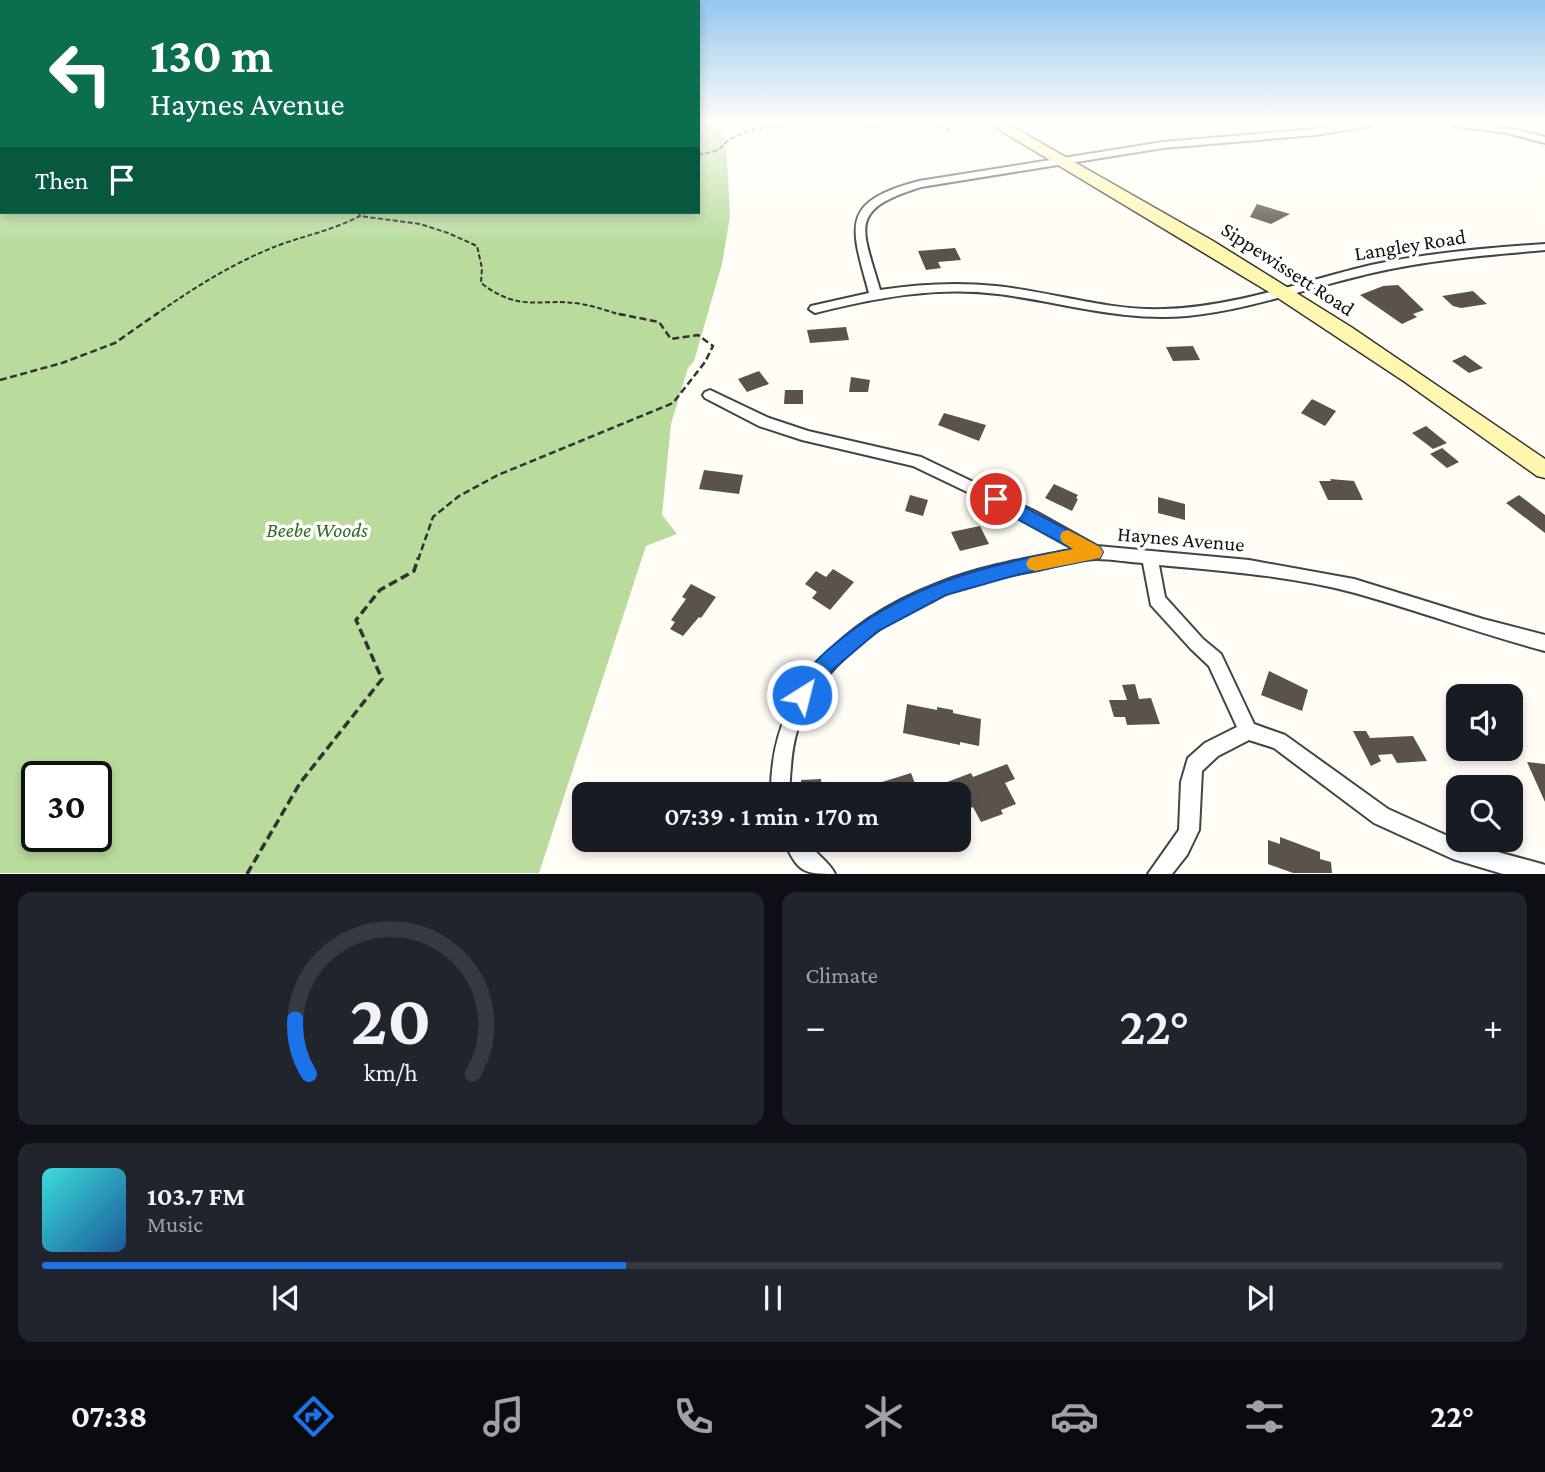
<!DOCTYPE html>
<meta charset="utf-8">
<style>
body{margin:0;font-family:"Crimson Pro",serif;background:#20242c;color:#f1f3f6;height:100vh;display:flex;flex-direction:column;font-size:26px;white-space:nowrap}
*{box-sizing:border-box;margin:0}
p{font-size:23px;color:#9ea1a6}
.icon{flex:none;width:38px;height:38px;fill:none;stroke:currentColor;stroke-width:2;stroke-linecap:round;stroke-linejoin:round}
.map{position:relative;height:874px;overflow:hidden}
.details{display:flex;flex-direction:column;gap:18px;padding:18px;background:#0d0f14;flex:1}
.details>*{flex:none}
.top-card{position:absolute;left:0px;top:0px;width:700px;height:214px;box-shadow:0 4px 10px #0003;background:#0b6e4f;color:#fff;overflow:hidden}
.tools{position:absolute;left:1446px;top:684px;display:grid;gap:14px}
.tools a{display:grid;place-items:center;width:77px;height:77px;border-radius:14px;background:#171b24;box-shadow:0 4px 10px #0003;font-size:35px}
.speed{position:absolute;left:21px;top:761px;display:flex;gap:14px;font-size:35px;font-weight:700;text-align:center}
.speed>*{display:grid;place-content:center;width:91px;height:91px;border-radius:50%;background:#171b24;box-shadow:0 4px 10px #0003;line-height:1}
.speed .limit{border:4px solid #111;border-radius:10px;background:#fff;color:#111}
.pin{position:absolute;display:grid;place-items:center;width:60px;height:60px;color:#fff;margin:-30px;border:4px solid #fff;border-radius:50%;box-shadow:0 2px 7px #0007}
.me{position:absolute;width:77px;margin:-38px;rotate:36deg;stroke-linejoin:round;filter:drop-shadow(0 0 5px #0008)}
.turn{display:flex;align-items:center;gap:24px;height:147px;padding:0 35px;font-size:32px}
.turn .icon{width:91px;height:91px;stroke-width:2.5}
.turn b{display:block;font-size:49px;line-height:60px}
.then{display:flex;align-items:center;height:66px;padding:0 35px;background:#0003;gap:14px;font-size:26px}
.big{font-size:52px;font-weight:600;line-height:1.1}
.details .widget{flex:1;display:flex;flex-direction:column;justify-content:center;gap:10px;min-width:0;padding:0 24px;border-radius:14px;background:#20242c}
.details .dial{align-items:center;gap:0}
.dial svg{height:182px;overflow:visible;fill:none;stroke:#363941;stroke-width:7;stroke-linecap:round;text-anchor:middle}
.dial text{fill:#f1f3f6;stroke:none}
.song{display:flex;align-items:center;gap:21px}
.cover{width:84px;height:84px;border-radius:10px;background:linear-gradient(135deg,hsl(180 70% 55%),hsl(210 70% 35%))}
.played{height:7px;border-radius:4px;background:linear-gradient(90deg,#1a73e8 40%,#363941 40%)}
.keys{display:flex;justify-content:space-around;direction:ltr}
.heat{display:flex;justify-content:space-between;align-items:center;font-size:38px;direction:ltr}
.details .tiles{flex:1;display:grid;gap:18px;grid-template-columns:1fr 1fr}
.widget:last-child{grid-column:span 2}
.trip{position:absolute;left:572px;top:782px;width:399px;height:70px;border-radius:14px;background:#171b24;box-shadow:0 4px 10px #0003;font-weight:600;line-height:70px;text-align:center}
.menu{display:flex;height:112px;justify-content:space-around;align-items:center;background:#090b0e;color:#9ea1a6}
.menu .icon{width:49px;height:49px}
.menu .on{color:#1a73e8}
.menu b{font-size:32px;color:#f1f3f6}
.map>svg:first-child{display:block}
.forest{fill:#b9dc9c;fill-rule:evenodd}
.building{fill:#5a524d}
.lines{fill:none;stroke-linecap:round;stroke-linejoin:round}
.street-casing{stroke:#444;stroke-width:4}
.secondary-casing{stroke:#333;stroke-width:3}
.path-far2{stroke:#333;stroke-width:2;stroke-dasharray:5 2.5;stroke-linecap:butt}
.path-far1{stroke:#333;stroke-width:2.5;stroke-dasharray:7 3.5;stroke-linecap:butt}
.path{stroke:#333;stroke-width:3.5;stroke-dasharray:9 4.5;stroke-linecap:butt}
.street{fill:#fff;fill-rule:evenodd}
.secondary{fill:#fff6b0;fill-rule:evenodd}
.route{fill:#1a73e8;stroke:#114b97;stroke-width:2}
.slow{fill:#f59e0b}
.labels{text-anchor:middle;stroke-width:7;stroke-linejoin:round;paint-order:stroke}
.street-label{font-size:21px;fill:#111;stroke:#fff}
.park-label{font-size:21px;font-style:italic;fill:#2f6b1f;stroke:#fff}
</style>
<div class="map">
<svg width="1545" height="874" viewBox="0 0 1545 874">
<rect width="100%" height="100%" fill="#fffdf5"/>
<path class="forest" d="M0,123L2,212H698V123H717L726,140L730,216L722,264L694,361L688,368L671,424L662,515L677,534L646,546L539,873H0ZM37,777H96V836H37Z"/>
<path class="building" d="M1257,204L1290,214L1271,224L1250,217Z
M955,248L961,260L938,262L941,268L926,270L918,251Z
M1398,285L1424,310L1413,314L1417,317L1402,324L1360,295L1383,286Z
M1473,291L1487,304L1461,308L1453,306L1442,296Z
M846,327L849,340L810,343L807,330Z
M1193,346L1200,360L1173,361L1166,347Z
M1465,355L1483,368L1469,373L1452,361Z
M759,371L769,384L747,392L738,379Z
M851,377L870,380L868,392H849Z
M785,390H803V404H784Z
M1312,399L1336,411L1325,426L1301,413Z
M944,413L986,425L979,441L938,425Z
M1426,426L1447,443L1433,449L1412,433Z
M1442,448L1459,462L1447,468L1430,454Z
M704,470L743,475L739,494L699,489Z
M1330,479L1354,481L1363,500H1328L1319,481H1331Z
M1054,484L1078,495L1076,498L1078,499L1072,511L1045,498Z
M910,495L928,500L923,516L905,511Z
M1519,495L1545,515V533L1506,503Z
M1158,497L1185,504V520L1158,513Z
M980,526L989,544L960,551L951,532Z
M833,569L854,582L830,610L812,598L817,592L805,584L816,571L826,577Z
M691,584L716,597L701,618L699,617L683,636L670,629L675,622L671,620L686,599L682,597Z
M1269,671L1308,690L1302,711L1261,695Z
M1135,684L1139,699L1151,698L1160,724L1127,725L1125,717H1114L1109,700H1127L1122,685Z
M907,704L937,710V707L953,710V713L981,719L979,746L960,742V745L903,733Z
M1353,731H1366L1370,738L1413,736L1427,761L1397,763L1392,754L1378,755L1381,761L1371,766Z
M1527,762L1545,764V802Z
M1007,764L1015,779L1005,783L1016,804L1001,810L1003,814L981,822L973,807L968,809L961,794H954L947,782L971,773L973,777Z
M911,773L919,794H851L850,792Z
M821,779L822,794H801V780Z
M1280,837L1320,852V859L1331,862L1332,873H1293L1268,864V840L1280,844Z"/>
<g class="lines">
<g class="street-casing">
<path id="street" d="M1352,123H1376L1371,126L1315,135L1163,148L921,187C847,210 862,227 880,290C919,284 958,282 996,286C1053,292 1107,311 1164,309C1235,307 1303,281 1371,265C1428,253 1487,248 1545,244V250C1487,255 1429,260 1372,273C1310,287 1250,310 1187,316C1122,322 1061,302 998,294C936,286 875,298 815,313L809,309L811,306L869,293C850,224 840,202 919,181L1163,142L1315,129Z
M1449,123C1483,123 1513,128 1545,137V143L1507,133L1454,126Z
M710,390L769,418L808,431L921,457L1036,512L1097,546L1249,560L1354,579L1483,619L1545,635V651C1481,634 1419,611 1355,593C1292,576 1224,571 1159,565L1165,597L1203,639L1221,654L1254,724L1285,735L1388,809L1461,842L1542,864L1545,865V874H1503L1453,859L1374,823L1274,748L1249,740L1218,756L1202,771L1199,830L1187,855L1172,874H1148L1179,830L1181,782L1188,758L1205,743L1237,727L1209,666L1191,649L1151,605L1143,563C1128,562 1111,559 1096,559C1077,559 1056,566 1038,570C1007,576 975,582 945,594C891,616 831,657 805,711C791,738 791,766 789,794H771C770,689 843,620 936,584C980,566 1029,558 1075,549L1026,520L913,466L802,440L759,426L705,398L703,395L705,392Z
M784,840H806C814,853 830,862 835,874C803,874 797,872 784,840Z"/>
</g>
<g class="secondary-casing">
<path id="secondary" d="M988,123H1006L1213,241L1351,327L1545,459V478L1537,476L1405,382L1269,292Z"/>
</g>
<path class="path-far2" d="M862,123L876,128L887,123
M932,123L949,131
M698,155L719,150C736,125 784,127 812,123
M358,212L360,216L420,224L448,233L477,246L482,268L481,283C522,314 539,297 581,304C595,306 609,312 623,315
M155,315C195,287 236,261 282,244C311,234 340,228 367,212"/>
<path class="path-far1" d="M0,380L62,363L115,343L158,313
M418,560L433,517L459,496L498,475L673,403L705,362L713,346L698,335L671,339L659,322L614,313"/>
<path class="path" d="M247,874L300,783L382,679L356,620L380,590L414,571L418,558"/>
<use href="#street" class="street"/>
<use href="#secondary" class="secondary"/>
</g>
<linearGradient id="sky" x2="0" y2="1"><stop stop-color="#95c6ee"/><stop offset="0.5" stop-color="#fffefa"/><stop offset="1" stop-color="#fffefa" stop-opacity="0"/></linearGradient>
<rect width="1545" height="245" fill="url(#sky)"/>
<path class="route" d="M996,492L1100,547L1103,552L1100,558L1020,574L946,595L878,631L830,672L809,702L802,705L795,702L792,695C801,674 819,657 836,643C905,585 985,565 1072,549L990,504L988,499L990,494Z"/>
<path class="slow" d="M1068,530L1100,547L1103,552L1100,558L1035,571L1029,569L1026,564L1029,558L1073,549L1062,542L1060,537L1062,532Z"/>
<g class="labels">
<g class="street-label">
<text transform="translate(1410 245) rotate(-9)" y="7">Langley Road</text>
<text transform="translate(1288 269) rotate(33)" y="7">Sippewissett Road</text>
<text transform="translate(1181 539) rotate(5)" y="7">Haynes Avenue</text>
</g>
<g class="park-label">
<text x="317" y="537">Beebe Woods</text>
</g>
</g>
</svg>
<div class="tools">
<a><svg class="icon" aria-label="sound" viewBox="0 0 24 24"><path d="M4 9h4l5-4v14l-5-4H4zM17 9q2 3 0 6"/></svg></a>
<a><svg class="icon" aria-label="search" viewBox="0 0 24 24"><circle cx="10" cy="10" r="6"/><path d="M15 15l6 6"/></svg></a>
</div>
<div class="speed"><div class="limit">30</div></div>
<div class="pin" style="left:996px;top:499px;background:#d93025"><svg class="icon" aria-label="arrive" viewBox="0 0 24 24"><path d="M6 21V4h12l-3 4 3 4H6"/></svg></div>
<svg class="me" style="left:802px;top:695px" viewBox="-20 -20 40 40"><circle r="17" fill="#1a73e8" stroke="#fff" stroke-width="3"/><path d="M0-11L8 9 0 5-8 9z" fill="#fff"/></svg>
<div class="trip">07:39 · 1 min · 170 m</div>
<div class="top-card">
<div class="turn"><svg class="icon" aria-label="left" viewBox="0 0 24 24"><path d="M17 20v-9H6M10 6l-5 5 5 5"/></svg><div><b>130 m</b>Haynes Avenue</div></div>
<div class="then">Then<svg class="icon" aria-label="arrive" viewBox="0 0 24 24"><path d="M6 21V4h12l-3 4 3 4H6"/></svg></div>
</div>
</div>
<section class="details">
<div class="tiles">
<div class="widget dial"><svg viewBox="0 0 100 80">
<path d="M14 69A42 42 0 1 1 86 69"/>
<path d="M14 69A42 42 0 0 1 8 45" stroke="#1a73e8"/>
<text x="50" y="56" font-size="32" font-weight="700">20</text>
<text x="50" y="72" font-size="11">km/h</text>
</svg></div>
<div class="widget"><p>Climate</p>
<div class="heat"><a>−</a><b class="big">22°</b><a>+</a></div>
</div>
<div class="widget">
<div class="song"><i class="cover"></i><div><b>103.7 FM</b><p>Music</p></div></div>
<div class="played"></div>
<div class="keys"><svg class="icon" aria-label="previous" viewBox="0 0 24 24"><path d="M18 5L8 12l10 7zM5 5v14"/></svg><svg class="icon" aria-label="pause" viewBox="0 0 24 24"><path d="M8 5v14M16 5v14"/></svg><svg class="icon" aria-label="next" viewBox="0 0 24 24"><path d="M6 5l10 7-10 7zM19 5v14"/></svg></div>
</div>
</div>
</section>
<nav class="menu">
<b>07:38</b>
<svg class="icon on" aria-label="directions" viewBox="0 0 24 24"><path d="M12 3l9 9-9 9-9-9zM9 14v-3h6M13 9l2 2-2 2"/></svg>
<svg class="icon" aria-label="music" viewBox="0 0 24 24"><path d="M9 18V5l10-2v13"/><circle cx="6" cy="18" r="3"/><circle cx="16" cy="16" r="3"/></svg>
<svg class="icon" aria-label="phone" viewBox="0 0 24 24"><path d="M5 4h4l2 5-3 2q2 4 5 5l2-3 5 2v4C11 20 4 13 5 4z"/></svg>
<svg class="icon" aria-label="climate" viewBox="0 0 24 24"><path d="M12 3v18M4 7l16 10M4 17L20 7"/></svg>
<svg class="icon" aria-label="car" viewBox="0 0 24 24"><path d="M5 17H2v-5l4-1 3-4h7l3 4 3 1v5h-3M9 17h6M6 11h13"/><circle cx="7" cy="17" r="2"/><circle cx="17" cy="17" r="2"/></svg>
<svg class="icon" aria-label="filters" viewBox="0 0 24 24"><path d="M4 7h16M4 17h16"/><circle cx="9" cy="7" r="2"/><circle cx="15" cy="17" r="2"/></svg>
<b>22°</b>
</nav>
